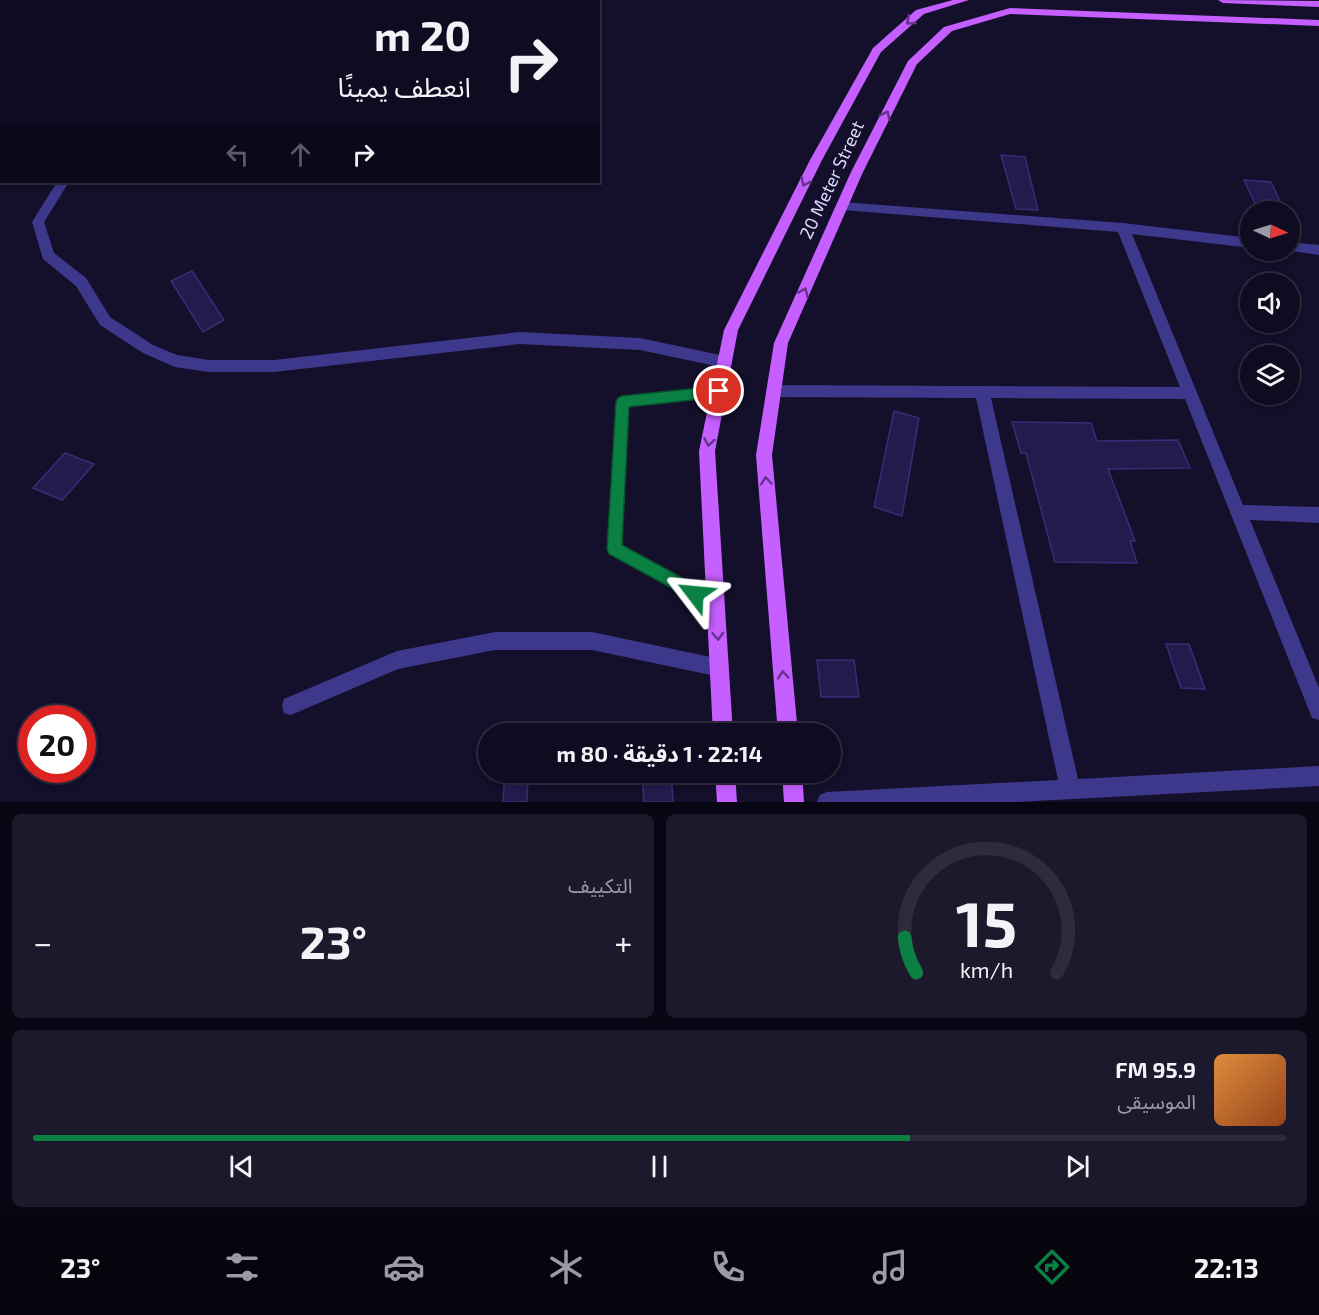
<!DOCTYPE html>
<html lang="ar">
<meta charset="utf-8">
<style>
body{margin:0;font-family:"Exo 2","Noto Sans Arabic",sans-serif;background:#1d192d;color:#f1f3f6;direction:rtl;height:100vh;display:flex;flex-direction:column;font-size:22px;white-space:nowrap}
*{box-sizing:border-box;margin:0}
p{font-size:20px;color:#9b9ba5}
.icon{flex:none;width:33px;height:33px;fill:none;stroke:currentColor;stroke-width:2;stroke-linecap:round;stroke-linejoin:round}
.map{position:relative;height:802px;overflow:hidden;direction:ltr}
.drawer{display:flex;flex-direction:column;gap:12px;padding:12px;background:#080612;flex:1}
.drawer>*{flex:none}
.top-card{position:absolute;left:0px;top:0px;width:600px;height:183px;box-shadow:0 3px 9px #0003,0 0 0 2px #2f2b3e;direction:rtl;background:#0f0b20;color:#f1f3f6;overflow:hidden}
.needle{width:39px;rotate:94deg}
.tools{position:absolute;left:1240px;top:201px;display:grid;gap:12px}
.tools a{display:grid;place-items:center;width:60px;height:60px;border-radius:50%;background:#0f0b20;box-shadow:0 3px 9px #0003,0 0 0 2px #2f2b3e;font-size:30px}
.speed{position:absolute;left:18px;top:705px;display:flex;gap:12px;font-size:30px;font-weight:700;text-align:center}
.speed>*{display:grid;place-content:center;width:78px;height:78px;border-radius:50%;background:#0f0b20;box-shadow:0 3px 9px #0003,0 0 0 2px #2f2b3e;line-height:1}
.speed .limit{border:9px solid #d22;background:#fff;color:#111}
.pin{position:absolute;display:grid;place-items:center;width:51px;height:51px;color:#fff;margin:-26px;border:3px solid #fff;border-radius:50%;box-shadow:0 2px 6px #0007}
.me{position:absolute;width:66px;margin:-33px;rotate:299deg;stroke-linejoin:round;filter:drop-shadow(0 0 4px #0008)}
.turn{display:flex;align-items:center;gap:21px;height:126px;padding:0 30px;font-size:27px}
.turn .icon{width:78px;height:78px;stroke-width:2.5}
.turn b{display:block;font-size:42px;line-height:51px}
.lanes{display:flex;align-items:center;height:57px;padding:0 30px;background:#0003;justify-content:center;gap:30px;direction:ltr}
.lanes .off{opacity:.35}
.big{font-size:45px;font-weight:700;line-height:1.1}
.drawer .tile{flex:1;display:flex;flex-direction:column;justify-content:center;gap:9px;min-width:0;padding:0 21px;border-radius:9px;background:#1d192d}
.drawer .dial{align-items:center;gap:0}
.dial svg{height:156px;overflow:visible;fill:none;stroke:#2f2b3e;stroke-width:7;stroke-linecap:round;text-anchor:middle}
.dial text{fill:#f1f3f6;stroke:none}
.song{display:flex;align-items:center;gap:18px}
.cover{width:72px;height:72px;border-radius:9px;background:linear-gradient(135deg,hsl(30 70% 55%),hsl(20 70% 35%))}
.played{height:6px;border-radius:3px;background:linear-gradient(90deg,#0b8043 70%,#2f2b3e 70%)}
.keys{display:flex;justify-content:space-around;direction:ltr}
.heat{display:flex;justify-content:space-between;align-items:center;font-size:33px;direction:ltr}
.drawer .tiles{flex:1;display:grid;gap:12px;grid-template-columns:1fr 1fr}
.tile:last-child{grid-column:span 2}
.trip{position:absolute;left:478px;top:723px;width:363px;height:60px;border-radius:30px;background:#0f0b20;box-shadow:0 3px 9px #0003,0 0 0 2px #2f2b3e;font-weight:700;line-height:60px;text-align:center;direction:rtl}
.menu{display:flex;height:96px;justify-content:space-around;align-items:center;background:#06040d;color:#9b9ba5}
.menu .icon{width:42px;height:42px}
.menu .current{color:#0b8043}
.menu b{font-size:27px;color:#f1f3f6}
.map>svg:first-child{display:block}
.building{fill:#251a4c;stroke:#3c2b79;stroke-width:1.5}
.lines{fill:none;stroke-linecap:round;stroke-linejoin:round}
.lane{fill:#3d388b;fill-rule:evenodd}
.street{fill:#3d388b;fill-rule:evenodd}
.primary{fill:#c65fff;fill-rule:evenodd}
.oneway{stroke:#64338a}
.route{fill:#0b8043;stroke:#07532c;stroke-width:1.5}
.labels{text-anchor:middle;stroke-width:6;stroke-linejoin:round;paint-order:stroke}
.street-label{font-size:18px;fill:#ddd8ff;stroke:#140f2a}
</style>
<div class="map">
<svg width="1319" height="802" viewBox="0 0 1319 802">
<rect width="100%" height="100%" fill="#140f2a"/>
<path class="building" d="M1001,155L1025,157L1038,210L1016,209Z
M1244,180L1271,182L1285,212H1259Z
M192,271L224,320L203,332L171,281Z
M894,411L919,418L902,516L874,507Z
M1012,422L1091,423L1097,441L1178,440L1190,468L1108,469L1135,541H1130L1137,563L1055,562L1026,453H1021Z
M65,453L94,464L62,500L33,488Z
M1166,644H1189L1205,689L1181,688Z
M817,660H854L859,697H821Z
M668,724V734H640V726Z
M505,772H528L527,802H503Z
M642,772H671L673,802H644Z"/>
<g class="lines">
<path class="lane" d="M719,387L723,388L724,391L723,394L719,395L627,406L621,546L720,601L722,605L720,609L716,611L611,553L609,549L617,402L618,399Z"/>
<path class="street" d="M57,182H69L44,222L54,253L86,278L110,317L153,345L177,355L209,360H274L520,332L640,338L725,356L730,358L732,362L730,366L725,368L640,350L520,344L274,372H209L175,367L143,353L100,325L76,286L43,259L32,222Z
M842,202L1123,223L1251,238V248L1132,234L1243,505L1319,507V523L1250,520L1319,688V720L1312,718L1185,399L991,398L1078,779L1319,766V786L1016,802H817L820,795L827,792L1058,780L976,398L773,397L768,395L766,391L768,387L773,385L1180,387L1118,232L842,210L836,206Z
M1290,242L1319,245V255L1286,250H1290Z
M495,632H592L720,659L727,661L729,668L727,675L720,677L592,650H495L398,669L291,715L284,713L282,706L284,699L397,651Z"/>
<path class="primary" d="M953,0H969L924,14L881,52L822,160L738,330L715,451L733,734H713L699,451L724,330L810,160L873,48L916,10Z
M1218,0L1319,1V7L1223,3Z
M1010,8L1319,20V26L1010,14L952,31L917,64L863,172L788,343L772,455L798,734H778L756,455L774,343L851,172L908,61L944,27Z
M715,772H735L737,802H717Z
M782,772H802L804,802H784Z"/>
</g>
<defs><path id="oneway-chevron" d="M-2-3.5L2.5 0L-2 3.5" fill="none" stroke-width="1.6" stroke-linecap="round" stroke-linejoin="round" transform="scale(1.5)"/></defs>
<g class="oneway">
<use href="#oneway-chevron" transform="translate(910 21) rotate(139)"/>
<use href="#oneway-chevron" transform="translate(886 115) rotate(-63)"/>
<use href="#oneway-chevron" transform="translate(805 182) rotate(116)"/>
<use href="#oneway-chevron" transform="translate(804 292) rotate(-66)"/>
<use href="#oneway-chevron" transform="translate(709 442) rotate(100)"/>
<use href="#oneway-chevron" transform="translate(766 481) rotate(-95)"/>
<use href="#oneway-chevron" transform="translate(718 636) rotate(87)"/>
<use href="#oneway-chevron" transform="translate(783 675) rotate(-95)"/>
</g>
<path class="route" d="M719,386L723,387L725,391L723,395L719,397L629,407L622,545L701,588L703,594L701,599L695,601L609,554L607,549L616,402L618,398L622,396Z"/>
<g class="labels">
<g class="street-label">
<text transform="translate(832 180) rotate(-65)" y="6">20 Meter Street</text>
</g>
</g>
</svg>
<div class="tools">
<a><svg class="needle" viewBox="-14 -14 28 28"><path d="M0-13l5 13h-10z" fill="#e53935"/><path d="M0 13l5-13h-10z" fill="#9b9ba5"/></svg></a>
<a><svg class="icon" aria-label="sound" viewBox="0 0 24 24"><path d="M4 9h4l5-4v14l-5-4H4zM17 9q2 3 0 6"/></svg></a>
<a><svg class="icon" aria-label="layers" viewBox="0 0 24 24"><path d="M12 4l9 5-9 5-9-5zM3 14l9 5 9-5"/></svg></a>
</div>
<div class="speed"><div class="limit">20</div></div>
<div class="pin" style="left:719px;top:391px;background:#d93025"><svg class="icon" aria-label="arrive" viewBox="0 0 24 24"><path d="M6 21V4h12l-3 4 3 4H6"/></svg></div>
<svg class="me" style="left:695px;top:594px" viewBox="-20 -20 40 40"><path d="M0-17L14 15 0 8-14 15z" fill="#0b8043" stroke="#fff" stroke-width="4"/></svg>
<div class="trip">22:14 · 1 دقيقة · 80 m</div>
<div class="top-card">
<div class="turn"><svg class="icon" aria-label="right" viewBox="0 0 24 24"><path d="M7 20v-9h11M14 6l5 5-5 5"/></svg><div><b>20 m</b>انعطف يمينًا</div></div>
<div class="lanes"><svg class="icon off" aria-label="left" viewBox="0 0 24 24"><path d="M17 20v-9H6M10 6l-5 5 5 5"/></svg><svg class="icon off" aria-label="ahead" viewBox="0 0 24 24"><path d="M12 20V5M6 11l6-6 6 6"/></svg><svg class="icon" aria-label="right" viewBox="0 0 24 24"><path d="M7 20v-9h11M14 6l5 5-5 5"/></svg></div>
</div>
</div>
<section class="drawer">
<div class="tiles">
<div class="tile dial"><svg viewBox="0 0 100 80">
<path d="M14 69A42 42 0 1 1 86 69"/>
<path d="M14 69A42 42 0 0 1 8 51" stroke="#0b8043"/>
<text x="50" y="56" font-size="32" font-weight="700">15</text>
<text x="50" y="72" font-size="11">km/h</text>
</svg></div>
<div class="tile"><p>التكييف</p>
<div class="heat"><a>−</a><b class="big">23°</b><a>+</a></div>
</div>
<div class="tile">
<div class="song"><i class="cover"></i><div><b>95.9 FM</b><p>الموسيقى</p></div></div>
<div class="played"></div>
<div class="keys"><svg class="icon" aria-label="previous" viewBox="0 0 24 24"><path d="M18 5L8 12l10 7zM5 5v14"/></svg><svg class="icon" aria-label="pause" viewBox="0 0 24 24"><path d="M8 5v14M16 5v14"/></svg><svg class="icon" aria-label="next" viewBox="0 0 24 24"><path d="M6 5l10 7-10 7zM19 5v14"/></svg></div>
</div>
</div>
</section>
<nav class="menu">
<b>22:13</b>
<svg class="icon current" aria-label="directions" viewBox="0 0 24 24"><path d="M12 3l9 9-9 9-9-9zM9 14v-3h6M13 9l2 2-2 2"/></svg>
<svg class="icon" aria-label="music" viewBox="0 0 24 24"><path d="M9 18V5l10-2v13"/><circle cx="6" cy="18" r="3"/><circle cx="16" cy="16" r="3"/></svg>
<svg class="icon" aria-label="phone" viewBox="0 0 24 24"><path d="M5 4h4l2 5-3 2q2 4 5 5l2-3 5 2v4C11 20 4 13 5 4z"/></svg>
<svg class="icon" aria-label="climate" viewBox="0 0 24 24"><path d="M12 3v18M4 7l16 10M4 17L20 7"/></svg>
<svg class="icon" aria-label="car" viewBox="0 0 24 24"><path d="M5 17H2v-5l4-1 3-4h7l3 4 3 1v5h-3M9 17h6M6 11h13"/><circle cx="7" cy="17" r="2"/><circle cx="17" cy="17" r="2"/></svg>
<svg class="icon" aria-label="filters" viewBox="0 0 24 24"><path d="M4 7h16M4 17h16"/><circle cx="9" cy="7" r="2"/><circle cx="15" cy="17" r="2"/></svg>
<b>23°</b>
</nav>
